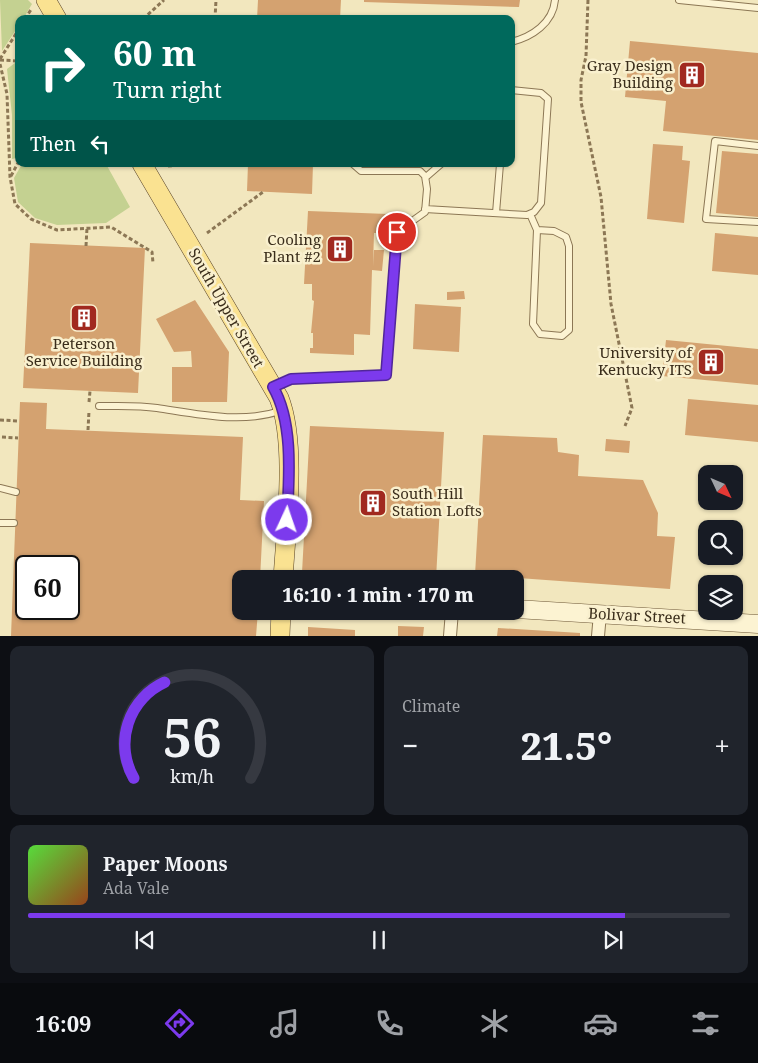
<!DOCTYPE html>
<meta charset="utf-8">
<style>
body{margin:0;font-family:"Noto Serif",serif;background:#20242c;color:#f1f3f6;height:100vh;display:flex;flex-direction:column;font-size:19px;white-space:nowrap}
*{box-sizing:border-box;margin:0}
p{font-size:16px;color:#9ea1a6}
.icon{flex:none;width:28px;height:28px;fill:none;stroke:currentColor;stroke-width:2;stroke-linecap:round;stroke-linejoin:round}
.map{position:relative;height:636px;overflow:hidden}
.side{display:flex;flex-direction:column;gap:10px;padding:10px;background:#0d0f14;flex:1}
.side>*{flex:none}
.hud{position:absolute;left:15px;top:15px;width:500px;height:152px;border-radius:10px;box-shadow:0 1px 4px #0004;background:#00695c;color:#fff;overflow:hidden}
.needle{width:32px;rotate:134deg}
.buttons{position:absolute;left:698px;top:465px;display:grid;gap:10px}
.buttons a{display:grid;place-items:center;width:45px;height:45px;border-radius:10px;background:#171b24;box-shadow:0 1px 4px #0004;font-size:25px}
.speed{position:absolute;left:15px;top:555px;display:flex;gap:10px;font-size:25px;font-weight:700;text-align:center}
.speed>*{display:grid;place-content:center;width:65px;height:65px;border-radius:50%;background:#171b24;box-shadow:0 1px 4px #0004;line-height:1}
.speed .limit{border:2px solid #111;border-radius:8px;background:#fff;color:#111}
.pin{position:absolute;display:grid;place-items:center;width:42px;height:42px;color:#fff;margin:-21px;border:2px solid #fff;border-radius:50%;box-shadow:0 1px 5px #0007}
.me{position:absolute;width:55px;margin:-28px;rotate:3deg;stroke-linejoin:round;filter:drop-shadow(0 0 4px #0008)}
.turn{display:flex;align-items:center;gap:18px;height:105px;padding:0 15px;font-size:22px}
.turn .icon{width:65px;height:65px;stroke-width:2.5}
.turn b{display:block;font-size:35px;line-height:42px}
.then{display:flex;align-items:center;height:48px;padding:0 15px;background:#0003;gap:10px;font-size:19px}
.big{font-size:38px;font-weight:800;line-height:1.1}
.side .tile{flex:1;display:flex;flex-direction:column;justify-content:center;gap:8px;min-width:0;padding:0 18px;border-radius:10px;background:#20242c}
.side .dial{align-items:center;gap:0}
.dial svg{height:130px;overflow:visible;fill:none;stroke:#363941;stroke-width:7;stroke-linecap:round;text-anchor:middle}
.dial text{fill:#f1f3f6;stroke:none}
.song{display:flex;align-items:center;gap:15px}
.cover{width:60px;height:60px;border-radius:8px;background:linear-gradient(135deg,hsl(110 70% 55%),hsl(20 70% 35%))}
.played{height:5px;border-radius:2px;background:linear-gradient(90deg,#7c3aed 85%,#363941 85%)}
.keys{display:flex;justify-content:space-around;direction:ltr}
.heat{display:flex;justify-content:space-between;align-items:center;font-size:28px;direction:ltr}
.side .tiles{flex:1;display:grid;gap:10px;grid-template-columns:1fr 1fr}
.tile:last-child{grid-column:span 2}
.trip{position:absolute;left:232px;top:570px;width:292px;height:50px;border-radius:10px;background:#171b24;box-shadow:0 1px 4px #0004;font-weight:800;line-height:50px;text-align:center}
.tabs{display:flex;height:80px;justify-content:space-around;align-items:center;background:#090b0e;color:#9ea1a6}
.tabs .icon{width:35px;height:35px}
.tabs .active{color:#7c3aed}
.tabs b{font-size:22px;color:#f1f3f6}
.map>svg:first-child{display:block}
.green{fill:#c4d191}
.building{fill:#d4a270;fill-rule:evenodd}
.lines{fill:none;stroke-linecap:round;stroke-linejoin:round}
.lane-casing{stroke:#8c7755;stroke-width:8}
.street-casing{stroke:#8c7755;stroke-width:14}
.secondary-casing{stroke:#6e5838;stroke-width:19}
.primary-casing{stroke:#59442a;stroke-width:20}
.path{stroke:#8c7755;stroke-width:3;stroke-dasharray:4 2.5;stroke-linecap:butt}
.lane{stroke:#fcf3d2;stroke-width:6}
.street{stroke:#fcf3d2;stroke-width:12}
.secondary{stroke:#fcf3d2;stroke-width:18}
.primary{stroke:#fae291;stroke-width:19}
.route-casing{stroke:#51269a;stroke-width:12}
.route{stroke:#7c3aed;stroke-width:9}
.labels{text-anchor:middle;stroke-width:5;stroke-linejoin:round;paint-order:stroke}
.poi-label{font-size:15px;fill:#3a2d1b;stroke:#f9f0ce;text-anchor:end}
.street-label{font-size:15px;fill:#3a2d1b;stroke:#f9f0ce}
</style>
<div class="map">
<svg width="758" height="636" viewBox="0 0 758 636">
<rect width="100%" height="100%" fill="#f2e7be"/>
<path class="green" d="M0,0H28L32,4L23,19H19V25L2,51Z
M15,63H19V152L16,158L12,159V115L7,69Z
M22,164H106L130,207L106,223L57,225L35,218L18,202L14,178Z"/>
<path class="building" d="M258,0H341L340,19H257Z
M364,0H520L519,7L364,2Z
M630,41L758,53V140L663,131L666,101L625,97Z
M653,144L683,146L682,160L690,161L684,223L647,219Z
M722,151L758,154V217L716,213Z
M248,164H313L312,194L247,191Z
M308,211L388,214L387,233H374L373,266L374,250H384L382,271L372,270L370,335L354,334V355L310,353V348H313V333H311L314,301L312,300V284H304Z
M715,233L758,237V275L712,271Z
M30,243L145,248L138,393L23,388Z
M464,291L465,299L447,300V292Z
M195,300L229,352L227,402H172V367H192L191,351L174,352L156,319Z
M415,304L461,307L459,352L413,349Z
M666,340L758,349V385L662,376Z
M688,399L758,405V442L685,435Z
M20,402L47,403L46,429L243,437L240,500L264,501L260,579H241V611H258L256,636H11ZM26,566H69V609H26Z
M310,426L444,432L436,579L302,573Z
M483,435L557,438L558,452L579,455L578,476L643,480L658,513L657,536L675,537L670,589L475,575Z
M606,439L630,441L629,453L605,451Z
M398,626L424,627L423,636H398Z
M308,627L355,630V636H308Z
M498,628L580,633V636H497Z"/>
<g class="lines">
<g class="lane-casing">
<path id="lane" d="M679,0L758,8
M511,42C532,37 553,23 555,0
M758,146L715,141L706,219L758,222
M426,177L441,164
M425,209L527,215L534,212L541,203L548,99L541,93L511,90
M496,213L500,164
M530,214L537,230L533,324L540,334L562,336L569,330V246L566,237L554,231L537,230
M275,386L291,379L386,375L397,232L425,212L427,189L425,176L420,171H361L353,164
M99,406C118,406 138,405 157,408C197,414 241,424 280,411
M0,488L16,492
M0,523H14"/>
</g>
<g class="street-casing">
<path id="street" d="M450,636L452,611
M598,636L600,614"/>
</g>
<g class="secondary-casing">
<path id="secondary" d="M516,609L758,624"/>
</g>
<g class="primary-casing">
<path id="primary" d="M46,0L57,19
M142,164L279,398C297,443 286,529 283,579
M280,636L281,611"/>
</g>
<path class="path" d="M588,0L586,56L581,80V102L601,197L611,304L632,408L625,426
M25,19L32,8
M143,19L164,0
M215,19L216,0
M0,59L19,29
M0,60L19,61
M0,64L7,94L10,177L15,204L31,219L57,230L111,227L152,252L153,263
M168,166L201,164
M11,176L19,161
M207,233L263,192
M86,246L87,228
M89,402L90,391
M0,420L19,421
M88,430L89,411
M2,437L18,438"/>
<use href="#lane" class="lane"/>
<use href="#street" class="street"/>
<use href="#secondary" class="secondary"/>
<use href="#primary" class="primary"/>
</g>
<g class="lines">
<g class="route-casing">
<path id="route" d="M287,520C289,479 294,423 273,387L291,379L386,375L397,232"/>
</g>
<use href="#route" class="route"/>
</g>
<defs>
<g id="building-square" transform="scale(1.4375)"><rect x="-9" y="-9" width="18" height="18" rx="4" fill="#a1291f" stroke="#f9f0ce"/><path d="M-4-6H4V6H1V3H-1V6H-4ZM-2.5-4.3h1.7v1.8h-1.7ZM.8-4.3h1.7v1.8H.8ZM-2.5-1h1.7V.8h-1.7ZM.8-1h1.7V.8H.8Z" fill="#fff"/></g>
</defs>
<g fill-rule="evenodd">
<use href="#building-square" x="692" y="75"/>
<use href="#building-square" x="340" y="249"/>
<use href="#building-square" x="84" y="318"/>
<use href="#building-square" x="711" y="362"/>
<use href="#building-square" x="373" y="503"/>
</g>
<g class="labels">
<g class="poi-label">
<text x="673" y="71">Gray Design<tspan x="673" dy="17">Building</tspan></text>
<text x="321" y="245">Cooling<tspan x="321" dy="17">Plant #2</tspan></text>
<text x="84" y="349" text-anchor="middle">Peterson<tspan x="84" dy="17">Service Building</tspan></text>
<text x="692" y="358">University of<tspan x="692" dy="17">Kentucky ITS</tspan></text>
<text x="392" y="499" text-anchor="start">South Hill<tspan x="392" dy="17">Station Lofts</tspan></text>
</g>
<g class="street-label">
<text transform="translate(226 308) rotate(60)" y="5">South Upper Street</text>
<text transform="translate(637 616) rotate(3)" y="5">Bolivar Street</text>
</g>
</g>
</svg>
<div class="buttons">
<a><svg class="needle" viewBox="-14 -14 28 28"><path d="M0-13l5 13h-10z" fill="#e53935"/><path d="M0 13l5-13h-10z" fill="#9ea1a6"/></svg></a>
<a><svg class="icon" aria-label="search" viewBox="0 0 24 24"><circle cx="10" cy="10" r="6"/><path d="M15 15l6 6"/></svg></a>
<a><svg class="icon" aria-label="layers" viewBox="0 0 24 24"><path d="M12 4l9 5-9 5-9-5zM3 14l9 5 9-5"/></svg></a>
</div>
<div class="speed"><div class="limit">60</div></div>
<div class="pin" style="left:397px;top:232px;background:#d93025"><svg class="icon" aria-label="arrive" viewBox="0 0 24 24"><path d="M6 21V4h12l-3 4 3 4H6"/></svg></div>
<svg class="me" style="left:287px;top:520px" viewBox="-20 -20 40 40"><circle r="17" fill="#7c3aed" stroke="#fff" stroke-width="3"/><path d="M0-11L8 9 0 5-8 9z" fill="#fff"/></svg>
<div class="trip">16:10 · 1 min · 170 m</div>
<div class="hud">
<div class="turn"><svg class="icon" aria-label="right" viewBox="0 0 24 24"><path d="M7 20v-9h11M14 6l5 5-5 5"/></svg><div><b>60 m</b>Turn right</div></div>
<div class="then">Then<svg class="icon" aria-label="left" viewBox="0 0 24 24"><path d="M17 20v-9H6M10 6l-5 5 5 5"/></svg></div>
</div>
</div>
<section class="side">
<div class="tiles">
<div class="tile dial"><svg viewBox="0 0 100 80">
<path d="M14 69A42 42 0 1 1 86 69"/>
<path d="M14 69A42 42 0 0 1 33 10" stroke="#7c3aed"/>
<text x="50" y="56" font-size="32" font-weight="700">56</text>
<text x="50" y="72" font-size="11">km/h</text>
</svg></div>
<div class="tile"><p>Climate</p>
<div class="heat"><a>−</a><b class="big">21.5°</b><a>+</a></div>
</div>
<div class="tile">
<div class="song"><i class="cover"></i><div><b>Paper Moons</b><p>Ada Vale</p></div></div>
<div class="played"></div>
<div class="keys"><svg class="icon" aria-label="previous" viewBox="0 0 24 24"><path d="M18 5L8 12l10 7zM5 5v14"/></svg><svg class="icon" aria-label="pause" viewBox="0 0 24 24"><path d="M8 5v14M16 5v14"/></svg><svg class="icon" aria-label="next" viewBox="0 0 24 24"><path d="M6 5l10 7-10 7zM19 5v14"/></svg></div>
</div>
</div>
</section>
<nav class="tabs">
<b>16:09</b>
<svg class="icon active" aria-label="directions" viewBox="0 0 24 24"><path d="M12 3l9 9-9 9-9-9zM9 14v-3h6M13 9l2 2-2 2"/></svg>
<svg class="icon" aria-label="music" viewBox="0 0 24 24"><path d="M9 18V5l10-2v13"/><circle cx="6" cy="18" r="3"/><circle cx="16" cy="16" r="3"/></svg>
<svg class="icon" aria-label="phone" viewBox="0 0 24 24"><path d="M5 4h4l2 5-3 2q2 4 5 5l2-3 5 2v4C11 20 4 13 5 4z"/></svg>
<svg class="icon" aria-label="climate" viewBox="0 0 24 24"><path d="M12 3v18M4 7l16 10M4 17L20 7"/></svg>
<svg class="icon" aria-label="car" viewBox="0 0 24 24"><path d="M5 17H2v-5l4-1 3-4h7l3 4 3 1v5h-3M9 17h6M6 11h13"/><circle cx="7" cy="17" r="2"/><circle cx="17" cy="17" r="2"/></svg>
<svg class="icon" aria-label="filters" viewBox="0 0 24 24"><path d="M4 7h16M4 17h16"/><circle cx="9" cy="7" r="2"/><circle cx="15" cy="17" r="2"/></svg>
</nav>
